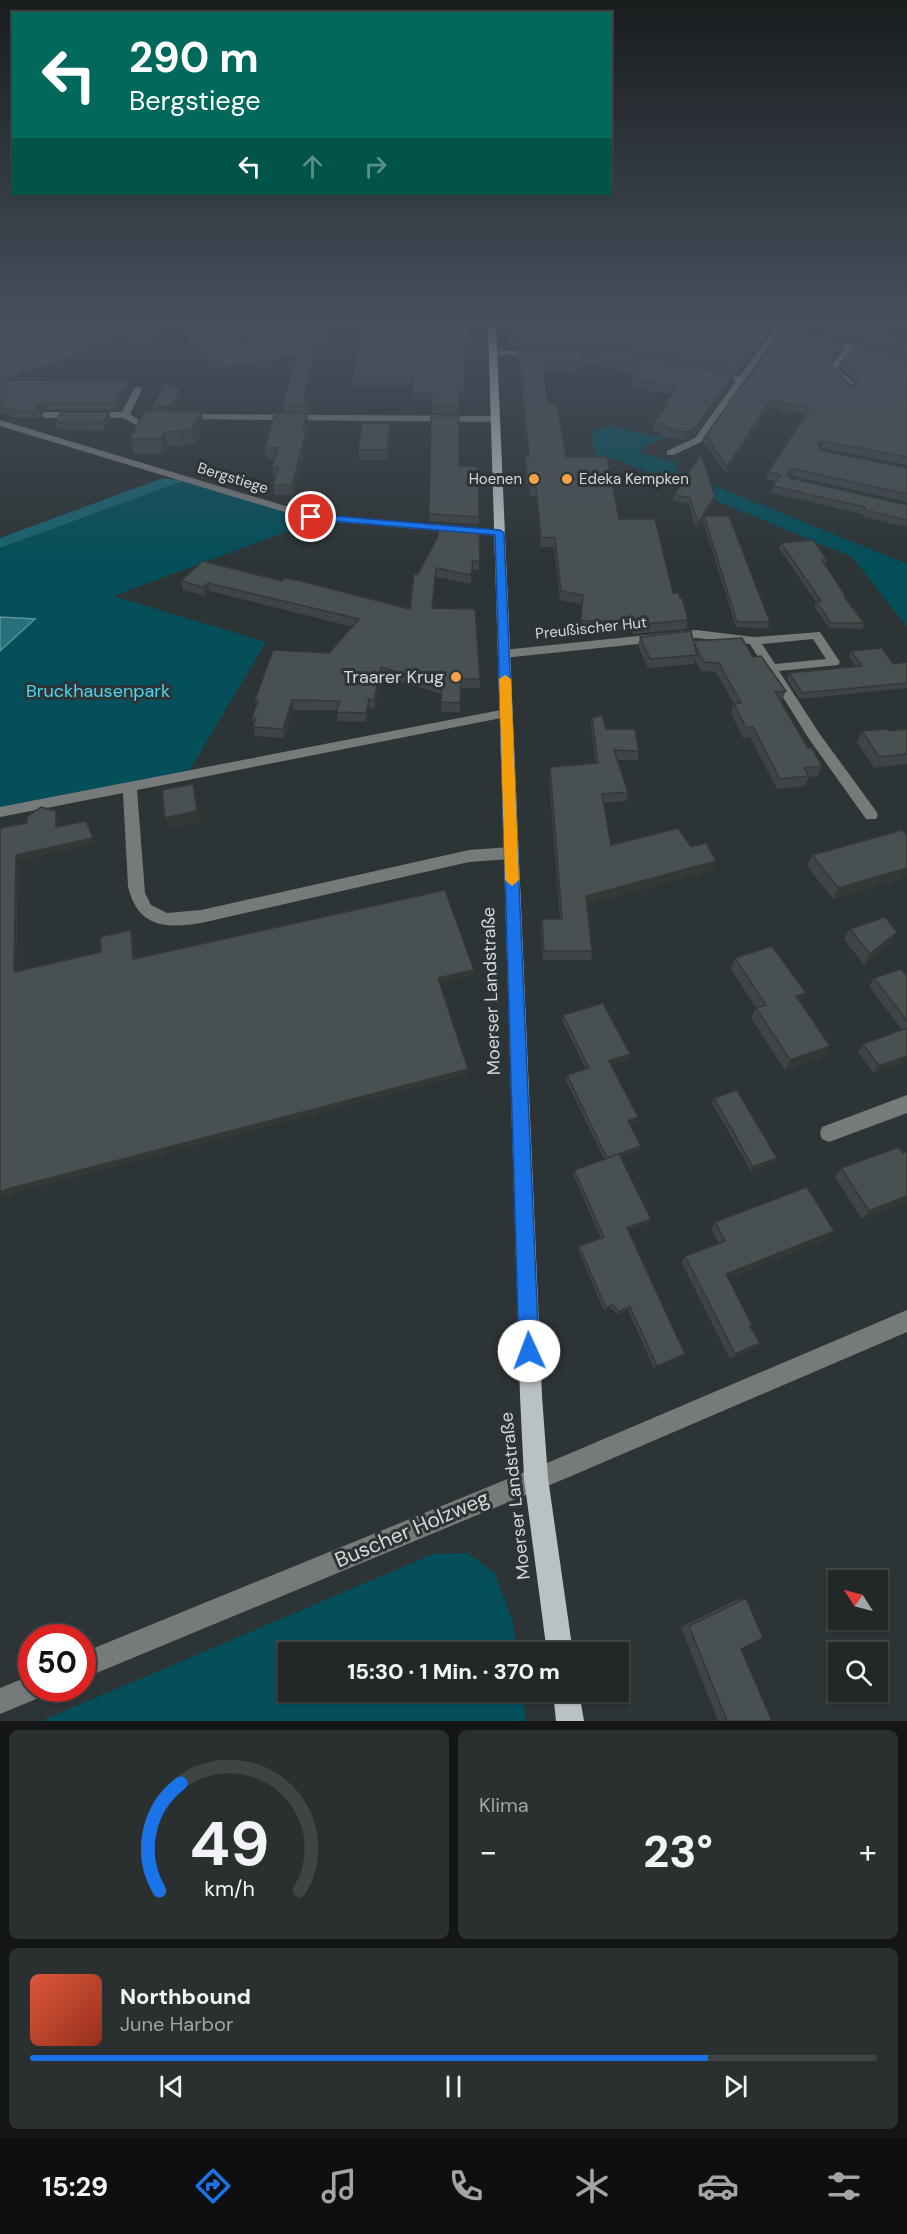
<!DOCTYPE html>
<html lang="de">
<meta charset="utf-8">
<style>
body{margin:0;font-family:"DM Sans",sans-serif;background:#2a2f30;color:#f1f3f6;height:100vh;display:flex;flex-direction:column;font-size:22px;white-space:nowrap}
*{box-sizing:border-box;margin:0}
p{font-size:20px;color:#a2a5a8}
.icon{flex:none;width:33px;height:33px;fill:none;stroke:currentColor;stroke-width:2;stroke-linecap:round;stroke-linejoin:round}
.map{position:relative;height:1721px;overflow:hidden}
.sheet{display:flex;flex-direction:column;gap:9px;padding:9px;background:#131516;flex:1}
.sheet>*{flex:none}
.banner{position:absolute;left:12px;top:12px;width:600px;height:183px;border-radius:0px;box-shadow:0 2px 4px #0004,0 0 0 2px #3f4445;background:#00695c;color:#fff;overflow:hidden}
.needle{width:39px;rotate:306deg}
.tools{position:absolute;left:828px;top:1570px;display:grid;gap:12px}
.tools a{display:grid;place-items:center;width:60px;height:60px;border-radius:0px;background:#222728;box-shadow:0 2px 4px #0004,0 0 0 2px #3f4445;font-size:30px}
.speed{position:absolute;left:18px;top:1624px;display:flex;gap:12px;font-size:30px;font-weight:700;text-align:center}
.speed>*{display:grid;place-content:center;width:78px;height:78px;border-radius:50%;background:#222728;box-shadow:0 2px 4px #0004,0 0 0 2px #3f4445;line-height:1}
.speed .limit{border:9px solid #d22;background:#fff;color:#111}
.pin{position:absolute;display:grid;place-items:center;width:51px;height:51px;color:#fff;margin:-26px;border:3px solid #fff;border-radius:50%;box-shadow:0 2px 6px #0007}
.me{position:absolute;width:66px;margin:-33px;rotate:358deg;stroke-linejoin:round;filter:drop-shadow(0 0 4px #0008)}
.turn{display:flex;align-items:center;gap:21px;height:126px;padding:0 18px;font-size:27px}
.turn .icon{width:78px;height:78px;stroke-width:2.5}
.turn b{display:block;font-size:42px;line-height:51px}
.lanes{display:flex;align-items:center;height:57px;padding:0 18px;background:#0003;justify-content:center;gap:30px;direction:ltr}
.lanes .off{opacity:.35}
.big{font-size:45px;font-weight:800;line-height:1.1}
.sheet .card{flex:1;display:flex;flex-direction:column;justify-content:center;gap:9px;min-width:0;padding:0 21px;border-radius:9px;background:#2a2f30}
.sheet .dial{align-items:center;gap:0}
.dial svg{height:156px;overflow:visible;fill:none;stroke:#3f4445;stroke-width:7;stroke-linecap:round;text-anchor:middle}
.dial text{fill:#f1f3f6;stroke:none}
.song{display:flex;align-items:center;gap:18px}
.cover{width:72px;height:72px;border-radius:9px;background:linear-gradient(135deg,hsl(10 70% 55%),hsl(10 70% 35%))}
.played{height:6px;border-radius:3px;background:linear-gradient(90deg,#1a73e8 80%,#3f4445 80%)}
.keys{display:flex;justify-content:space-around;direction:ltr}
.heat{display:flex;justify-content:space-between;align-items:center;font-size:33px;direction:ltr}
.sheet .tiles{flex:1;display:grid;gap:9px;grid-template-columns:1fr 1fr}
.card:last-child{grid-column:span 2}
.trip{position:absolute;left:278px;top:1642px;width:351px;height:60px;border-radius:0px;background:#222728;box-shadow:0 2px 4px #0004,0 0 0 2px #3f4445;font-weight:800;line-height:60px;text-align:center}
.menu{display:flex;height:96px;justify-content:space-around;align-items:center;background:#0e1010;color:#a2a5a8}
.menu .icon{width:42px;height:42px}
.menu .selected{color:#1a73e8}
.menu b{font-size:27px;color:#f1f3f6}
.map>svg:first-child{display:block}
.green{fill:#044f5a}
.forest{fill:#186471}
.water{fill:#27707d;stroke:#5b9099;stroke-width:1.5}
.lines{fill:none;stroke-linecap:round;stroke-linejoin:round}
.minor{fill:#777a7b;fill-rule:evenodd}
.major{fill:#bac1c3;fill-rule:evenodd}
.wall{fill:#3f4547}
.shaded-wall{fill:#333839}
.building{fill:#495052;stroke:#333839;stroke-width:1.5}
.route{fill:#1a73e8;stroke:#114b97;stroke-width:1.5}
.slow{fill:#f59e0b}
.poi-dot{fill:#f8a04b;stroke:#2d3436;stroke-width:2}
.labels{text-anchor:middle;stroke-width:6;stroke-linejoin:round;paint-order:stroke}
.far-street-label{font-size:15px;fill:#d5d9da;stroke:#2d3436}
.far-poi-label{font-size:15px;fill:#d5d9da;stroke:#2d3436;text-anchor:end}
.poi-label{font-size:18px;fill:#d5d9da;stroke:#2d3436;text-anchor:end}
.park-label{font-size:18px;fill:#4bd6ef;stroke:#2d3436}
.street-label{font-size:18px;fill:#d5d9da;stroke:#2d3436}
.near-street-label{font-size:21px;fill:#d5d9da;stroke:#2d3436}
</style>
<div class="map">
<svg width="907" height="1721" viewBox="0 0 907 1721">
<rect width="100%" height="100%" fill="#2d3436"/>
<path class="green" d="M609,425L665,439L645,445L640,453L680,463L674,469L907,564V627L852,557L618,460L595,455L592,432Z
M183,481L310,518L283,533L113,596L266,642L189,771L0,808V651L34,619L0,617V548Z
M467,1553L494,1572L512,1619L517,1653H288V1692H522L526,1721H41L433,1554Z"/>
<path class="forest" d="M163,478L183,481L0,548V538Z"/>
<path class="water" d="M0,617L35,619L0,651Z"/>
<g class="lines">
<path class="minor" d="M210,325H219L228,334L247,346L240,348L222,338Z
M750,325H785L789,329L781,331L701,442L673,455H667V451L695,438L736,381L710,376V372L739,377L774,330Z
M823,337L907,359V363L853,349L837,368L855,384L854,389H848L847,385L829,368L846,347L823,341Z
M493,351H538L542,353L538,355H490L489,353Z
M138,386L142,389L130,414L139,420L160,418V422L138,426L123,418H45L41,415L45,412H122L134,389Z
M183,414L495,416L499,419L495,422L180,419L179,417Z
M0,420L312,514L500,530L505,533L500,536L311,520L0,426Z
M696,630L754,637L820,632L840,662L838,665L779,671L819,733L876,811L878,815L876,819H866L809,739L750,644L696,638L504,658L498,654L504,650ZM813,639L826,659L775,664L762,644Z
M506,709L511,710L512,713L511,716L137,790L145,893L151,905L167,913L201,910L469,850L511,847L516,849L518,853L516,857L511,859L469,862L201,923C165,929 137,927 128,886L123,793L0,817V807Z
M907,1095V1113L829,1142L822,1139L820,1133L822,1127Z
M907,1310V1332L569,1477L82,1679V1653L559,1458Z
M32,1675V1689H45L41,1697L0,1714V1688Z"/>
<path class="major" d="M488,325H496L542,1396L548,1478L573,1653H547L524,1478L520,1396Z
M553,1692H579L584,1721H556Z"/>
</g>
<path class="wall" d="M0,325H212L219,333L238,343L245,342L223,325H334L327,354L316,356L305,403L310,406L311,413L283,412L282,405L295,361L244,373L241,370L223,375L190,343V339L166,326L150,354L127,344L25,380L129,381L130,388L117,410H45L40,414L41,418H16L0,413Z
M470,325V356H464V398L459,401V414L432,413V400H412V385L354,386L353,378Z
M508,325H752L769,328L768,334L738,375L600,349H518L517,345H510Z
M799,325H891L886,336L907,340V357L798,328Z
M844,342L842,348L830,364L850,385L856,384V382L840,368L842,361L907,358V465L821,448L819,449L820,450L907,468V502L792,476L790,477L907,505V523L905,527L863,517V514L771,493L773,486L776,482L766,479L768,472L806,414L770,407L726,473L708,448V446L703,444L704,438Z
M519,349H601L732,384L694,436L684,440L661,436L662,433L653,431L654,422L663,412L664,404L671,395L631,387L632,379L637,374L582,363V370L578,372L544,371L548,404L566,457L619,519L673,593L680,598L688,620L686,629L633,634L631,630H580L582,604L560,600L554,547H541L536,496H530L529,484H526L525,465V457H528L518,357Z
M180,389L181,396L175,411H201L204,426L195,445L185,444L184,447L168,446L164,454H134L130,439L153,411Z
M109,412L111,420L105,431L58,430L55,422Z
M431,417L459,466L478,467L479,524L429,521Z
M308,423L307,429L308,439L294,495H274L273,485L275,477H274L272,467L275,459H266L265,448Z
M390,423L391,433L388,460H359L358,450Z
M674,495L715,496L714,502L704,516L770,622L768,628L736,627L703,521L704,517L696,528L689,504L673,500Z
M479,528V570H473L471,584L436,577L433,608L480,679V688H461L460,712H441L442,694L382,676L375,709L370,708L366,722L338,721L337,710H294L284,738L255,736L252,717L256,707L255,700L329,653L353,627L210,591L205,596L183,590L181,581H282L410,609L418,574Z
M781,543L827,559L825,565L847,598V600L864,623L862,629L829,628L814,606L816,602L779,548Z
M640,637L693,641L753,657L786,691L782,700L780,701L808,748L822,766L818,776L809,777L805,786L777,789L750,737L743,738L731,713L734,704L716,672L701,671L695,660L694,664L648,668L638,646Z
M851,651L893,664L907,662V688L800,699L787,679L789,673L856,667L849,656Z
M592,718L606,729L639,751L638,760H617L628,792L626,801L603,803L611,845L691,847L713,870L587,904L592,951L591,960H543L541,928L542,919H560L549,777L550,767L596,763L591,727Z
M907,729V764L874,768L857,742L862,731H889Z
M907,836V877L833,899L807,866L812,855Z
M850,929L891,943L864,965L844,939Z
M735,958L806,993L800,1003L830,1046L825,1056L785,1070L751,1018L756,1008L731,969Z
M907,976V1061L873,1073L858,1052L863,1044L902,1030L869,986L874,978Z
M563,1015L629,1059L611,1065L637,1122L630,1125L641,1146L639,1150L621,1157L651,1219L649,1223L629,1231L685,1354L682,1357L654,1369L628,1310L618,1314L610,1308L604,1311L578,1250L579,1246L601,1238L573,1174L574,1170L604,1159L566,1080L567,1075L586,1069L562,1020Z
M714,1098L774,1162L751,1171L712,1103Z
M907,1151V1202L862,1219L835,1177L841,1168Z
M715,1222L834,1231L828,1238L728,1278L760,1343L755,1349L730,1359L682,1263L685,1256L719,1244L711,1229Z
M746,1598L741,1649L772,1721H718L681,1627L736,1600Z"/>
<path class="shaded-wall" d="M162,325H166V326L150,354L149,347Z
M332,325H334L327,354L316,356L305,406L303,402L313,350Z
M769,328L768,334L738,375L739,368Z
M125,338L127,344L6,387L4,380Z
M844,342L842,348L827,368L829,362Z
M297,354L298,361L244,373L243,366Z
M582,362V370L578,372L579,364Z
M240,364L241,370L223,375L222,368Z
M734,375L732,384L694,436L684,440L686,432Z
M129,381L130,388L117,410L116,403Z
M180,389L181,396L174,412L154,415L152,408Z
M464,391V398L459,401V393Z
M771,400L770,407L726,473L727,467Z
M43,403L45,410L40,414L36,408Z
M201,411L204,426L195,445L191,430Z
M109,412L111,420L105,431L103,422Z
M307,413L308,423L304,438L303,428Z
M390,423L391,433L388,460L387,450Z
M307,429L308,439L294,495L292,485Z
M182,430L185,444L184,447L181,432Z
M164,432L168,446L164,454L161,439Z
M823,441L821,448L816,450L818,443Z
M794,469L792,476L785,481L787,474Z
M715,496L714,502L696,528L698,523Z
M473,561V570L471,584V575Z
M436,568V577L432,617V608Z
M208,583L210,591L205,596L203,587Z
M381,667L382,676L375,709L374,700Z
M369,699L370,708L366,722V713Z
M292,700L294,710L284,738L283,729Z
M193,784L196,795L201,822L169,829L165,818Z
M56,811L59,817V833L56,827Z
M86,821L95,844L19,861L17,977L14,972L16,855Z
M716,861L713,870L584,905L586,896Z
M907,868V877L833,899L838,888Z
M131,930L133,936L136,965L133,959Z
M897,932L891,943L864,965L870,954Z
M474,970L473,975L438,984V978Z
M806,993L800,1003L796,996Z
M830,1046L825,1056L785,1070L790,1060Z
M630,1054L629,1059L608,1066L609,1061Z
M907,1056V1061L873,1073L879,1066Z
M468,1069V1074L0,1197V1191Z
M638,1117L637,1122L627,1126L628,1121Z
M641,1146L639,1150L605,1163L607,1158Z
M777,1158L774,1162L751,1171L753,1167Z
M907,1196V1202L862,1219L869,1211Z
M651,1219L649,1223L626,1232L627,1228Z
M834,1231L828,1238L722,1280L726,1274Z
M612,1305L610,1308L604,1311L606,1308Z
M630,1307L628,1310L618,1314L619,1311Z
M760,1343L755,1349L730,1359L735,1354Z
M685,1354L682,1357L654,1369L657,1366Z"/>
<path class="building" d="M0,325H162L149,347L125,338L4,380L129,381L116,403H43L36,408L39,411H14L0,407Z
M175,325H212L219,333L238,343L247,342V338L231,325H332L326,347L313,350L315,351L303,402L310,406L282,405L297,354L243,366L240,364L222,368L189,336L191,334Z
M363,325H470V349H464V391L459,393V406H432V393H412L413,378H353Z
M509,325H752L769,328L739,368L601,343H518V339H510Z
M811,325H890L885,336L907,340V350Z
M781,330H794L844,342L829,362L850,385L857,384L859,376L842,361L856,345L907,358V457L823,441L818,443L820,450L907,468V494L794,469L787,474L790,478L907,505V520L865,510V507L773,486L780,475L768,472L810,408L771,400L727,467L709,441L711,439L704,438Z
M519,349H601L734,375L695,428L686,432L663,427L665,424L654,422L668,405L664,404L677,388L632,379L643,367L581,355L582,362L579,364L543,363L548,404H557L566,457H607L619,519H655L673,593H679L680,598H682L688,620L634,625L632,621H581L583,595L561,591L555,538L541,537L536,487H531L530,476H527L525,457H529Z
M165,382L180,389L173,405L152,408Z
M166,409L165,411H201L191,430H182L181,432H164L161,439H130L144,412Z
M62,412H109L103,422H55Z
M279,413H307L303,428L307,429L292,485H273L278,467H272L278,448H265L274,416H278Z
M431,417H459V466L478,467L479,517L429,514Z
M362,423H390L387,450H358Z
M701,454L715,496L698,523L690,498L674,495Z
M704,516H729L770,622H737Z
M439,524L479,528L480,561H473L471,575L436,568L432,608L475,609L480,679H461L460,703L441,702L442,685L381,667L374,700L369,699L366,713L336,712L340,701L292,700L283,729L253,727L256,718L252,717L258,700H255L273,650L329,653L359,619L208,583L203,587L181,581L203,561L282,581L284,578L297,580L410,609L414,574H418L438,536Z
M813,540L827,559L822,560L847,598H845L864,623H831L816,601H821L781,543Z
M691,631L693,641L742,638L753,657L761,656L786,691L775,692L808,748H812L822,766L804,768L809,776L780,779L753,727L746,728L734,704L741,703L719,663L704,662L694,643L697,655L650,659L640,637Z
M882,648L893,664L907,662V683L802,693L789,673L862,666L851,651Z
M602,715L606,729H635L639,751L614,750L628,792L602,794L611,845L678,828L691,847L706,843L716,861L586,896L592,951H544L542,919H562L550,767L598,763L592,718Z
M887,729L889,731L907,729V754L879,757L862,731Z
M193,784L197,811L165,818L162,790Z
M41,807L56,811V827L86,821L93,838L16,855L14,972L101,952L100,937L131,930L133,959L445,890L474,970L438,978L468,1069L0,1191V828L27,823V817Z
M902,830L907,836V868L838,888L812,855Z
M885,917L897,932L870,954L850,929Z
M772,946L806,993L796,996L830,1046L790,1060L756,1008L766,1005L735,958Z
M901,969L907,976V1021L874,978Z
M603,1003L630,1054L609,1061L638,1117L628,1121L641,1146L607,1158L567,1075L589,1068L563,1015Z
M907,1028V1056L879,1066L863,1044Z
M737,1090L777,1158L753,1167L714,1098Z
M899,1147L903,1153L907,1151V1196L869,1211L841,1168Z
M619,1154L651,1219L627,1228L685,1354L657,1366L630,1307L619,1311L612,1305L606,1308L579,1246L604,1237L574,1170Z
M807,1187L834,1231L726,1274L752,1325L750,1326L760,1343L735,1354L685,1256L725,1241L715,1222Z
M746,1598L763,1638L741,1649L772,1721H727L689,1626Z"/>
<linearGradient id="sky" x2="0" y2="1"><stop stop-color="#191d1e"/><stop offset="0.57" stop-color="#46505d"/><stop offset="1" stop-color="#46505d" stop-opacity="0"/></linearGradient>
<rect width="907" height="566" fill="url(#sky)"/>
<path class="route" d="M311,514L500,530L504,533L539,1351L536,1358L529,1361L522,1358L519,1351L495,535L308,519V515Z"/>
<path class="slow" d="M505,675L511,679L519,880L512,886L505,880L499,679Z"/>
<g class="poi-dot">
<circle cx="534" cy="479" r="6"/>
<circle cx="567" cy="479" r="6"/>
<circle cx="456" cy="677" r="6"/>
</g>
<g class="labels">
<g class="far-street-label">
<text transform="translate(233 478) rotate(17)" y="5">Bergstiege</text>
<text transform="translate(591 628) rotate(-6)" y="5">Preußischer Hut</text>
</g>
<g class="far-poi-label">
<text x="522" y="484">Hoenen</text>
<text x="579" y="484" text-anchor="start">Edeka Kempken</text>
</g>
<g class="poi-label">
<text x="444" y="683">Traarer Krug</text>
</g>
<g class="park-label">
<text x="98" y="697">Bruckhausenpark</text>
</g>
<g class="street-label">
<text transform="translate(491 991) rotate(-92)" y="6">Moerser Landstraße</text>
<text transform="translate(515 1496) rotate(-96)" y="6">Moerser Landstraße</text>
</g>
<g class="near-street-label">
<text transform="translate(412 1529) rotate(-23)" y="7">Buscher Holzweg</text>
</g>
</g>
</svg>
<div class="tools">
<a><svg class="needle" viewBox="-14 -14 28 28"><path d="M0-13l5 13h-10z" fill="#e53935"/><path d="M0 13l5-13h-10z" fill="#a2a5a8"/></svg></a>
<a><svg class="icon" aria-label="search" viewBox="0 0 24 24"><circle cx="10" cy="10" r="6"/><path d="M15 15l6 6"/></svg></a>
</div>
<div class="speed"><div class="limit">50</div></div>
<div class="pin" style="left:311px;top:517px;background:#d93025"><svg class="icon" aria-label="arrive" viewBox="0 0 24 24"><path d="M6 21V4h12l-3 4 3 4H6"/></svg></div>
<svg class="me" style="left:529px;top:1351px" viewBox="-20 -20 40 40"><circle r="19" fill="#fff"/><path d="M0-13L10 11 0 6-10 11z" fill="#1a73e8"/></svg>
<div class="trip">15:30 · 1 Min. · 370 m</div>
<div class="banner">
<div class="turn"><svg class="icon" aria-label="left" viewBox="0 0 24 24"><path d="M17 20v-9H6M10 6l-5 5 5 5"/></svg><div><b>290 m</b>Bergstiege</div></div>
<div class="lanes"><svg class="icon" aria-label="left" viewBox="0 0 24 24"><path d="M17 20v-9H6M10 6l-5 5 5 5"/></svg><svg class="icon off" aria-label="ahead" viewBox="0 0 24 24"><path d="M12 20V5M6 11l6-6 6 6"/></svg><svg class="icon off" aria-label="right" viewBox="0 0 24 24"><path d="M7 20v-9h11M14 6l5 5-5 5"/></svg></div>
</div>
</div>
<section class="sheet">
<div class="tiles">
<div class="card dial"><svg viewBox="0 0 100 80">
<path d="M14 69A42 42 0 1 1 86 69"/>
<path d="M14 69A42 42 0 0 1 25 14" stroke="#1a73e8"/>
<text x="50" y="56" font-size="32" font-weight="700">49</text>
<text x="50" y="72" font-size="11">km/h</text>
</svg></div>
<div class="card"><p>Klima</p>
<div class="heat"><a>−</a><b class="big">23°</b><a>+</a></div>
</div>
<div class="card">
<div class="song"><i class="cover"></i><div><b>Northbound</b><p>June Harbor</p></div></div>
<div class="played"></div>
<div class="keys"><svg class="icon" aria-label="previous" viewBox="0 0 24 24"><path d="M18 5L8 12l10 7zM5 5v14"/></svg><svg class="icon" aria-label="pause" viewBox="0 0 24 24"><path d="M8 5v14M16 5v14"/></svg><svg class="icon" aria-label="next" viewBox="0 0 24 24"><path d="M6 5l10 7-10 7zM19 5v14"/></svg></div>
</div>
</div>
</section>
<nav class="menu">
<b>15:29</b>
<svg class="icon selected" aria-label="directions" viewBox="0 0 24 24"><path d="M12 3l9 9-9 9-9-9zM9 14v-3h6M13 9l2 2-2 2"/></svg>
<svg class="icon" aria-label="music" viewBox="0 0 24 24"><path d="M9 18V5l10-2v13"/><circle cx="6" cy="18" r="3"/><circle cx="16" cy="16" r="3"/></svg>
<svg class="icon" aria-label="phone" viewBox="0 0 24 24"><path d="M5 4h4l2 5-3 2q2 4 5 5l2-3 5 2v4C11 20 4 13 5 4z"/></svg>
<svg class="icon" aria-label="climate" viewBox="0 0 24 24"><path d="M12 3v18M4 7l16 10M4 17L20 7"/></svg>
<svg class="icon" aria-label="car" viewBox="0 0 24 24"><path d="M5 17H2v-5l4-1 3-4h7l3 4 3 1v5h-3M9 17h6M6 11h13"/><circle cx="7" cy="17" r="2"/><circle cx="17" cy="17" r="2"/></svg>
<svg class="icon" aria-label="filters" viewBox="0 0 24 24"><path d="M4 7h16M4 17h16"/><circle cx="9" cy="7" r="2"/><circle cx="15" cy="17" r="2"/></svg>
</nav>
